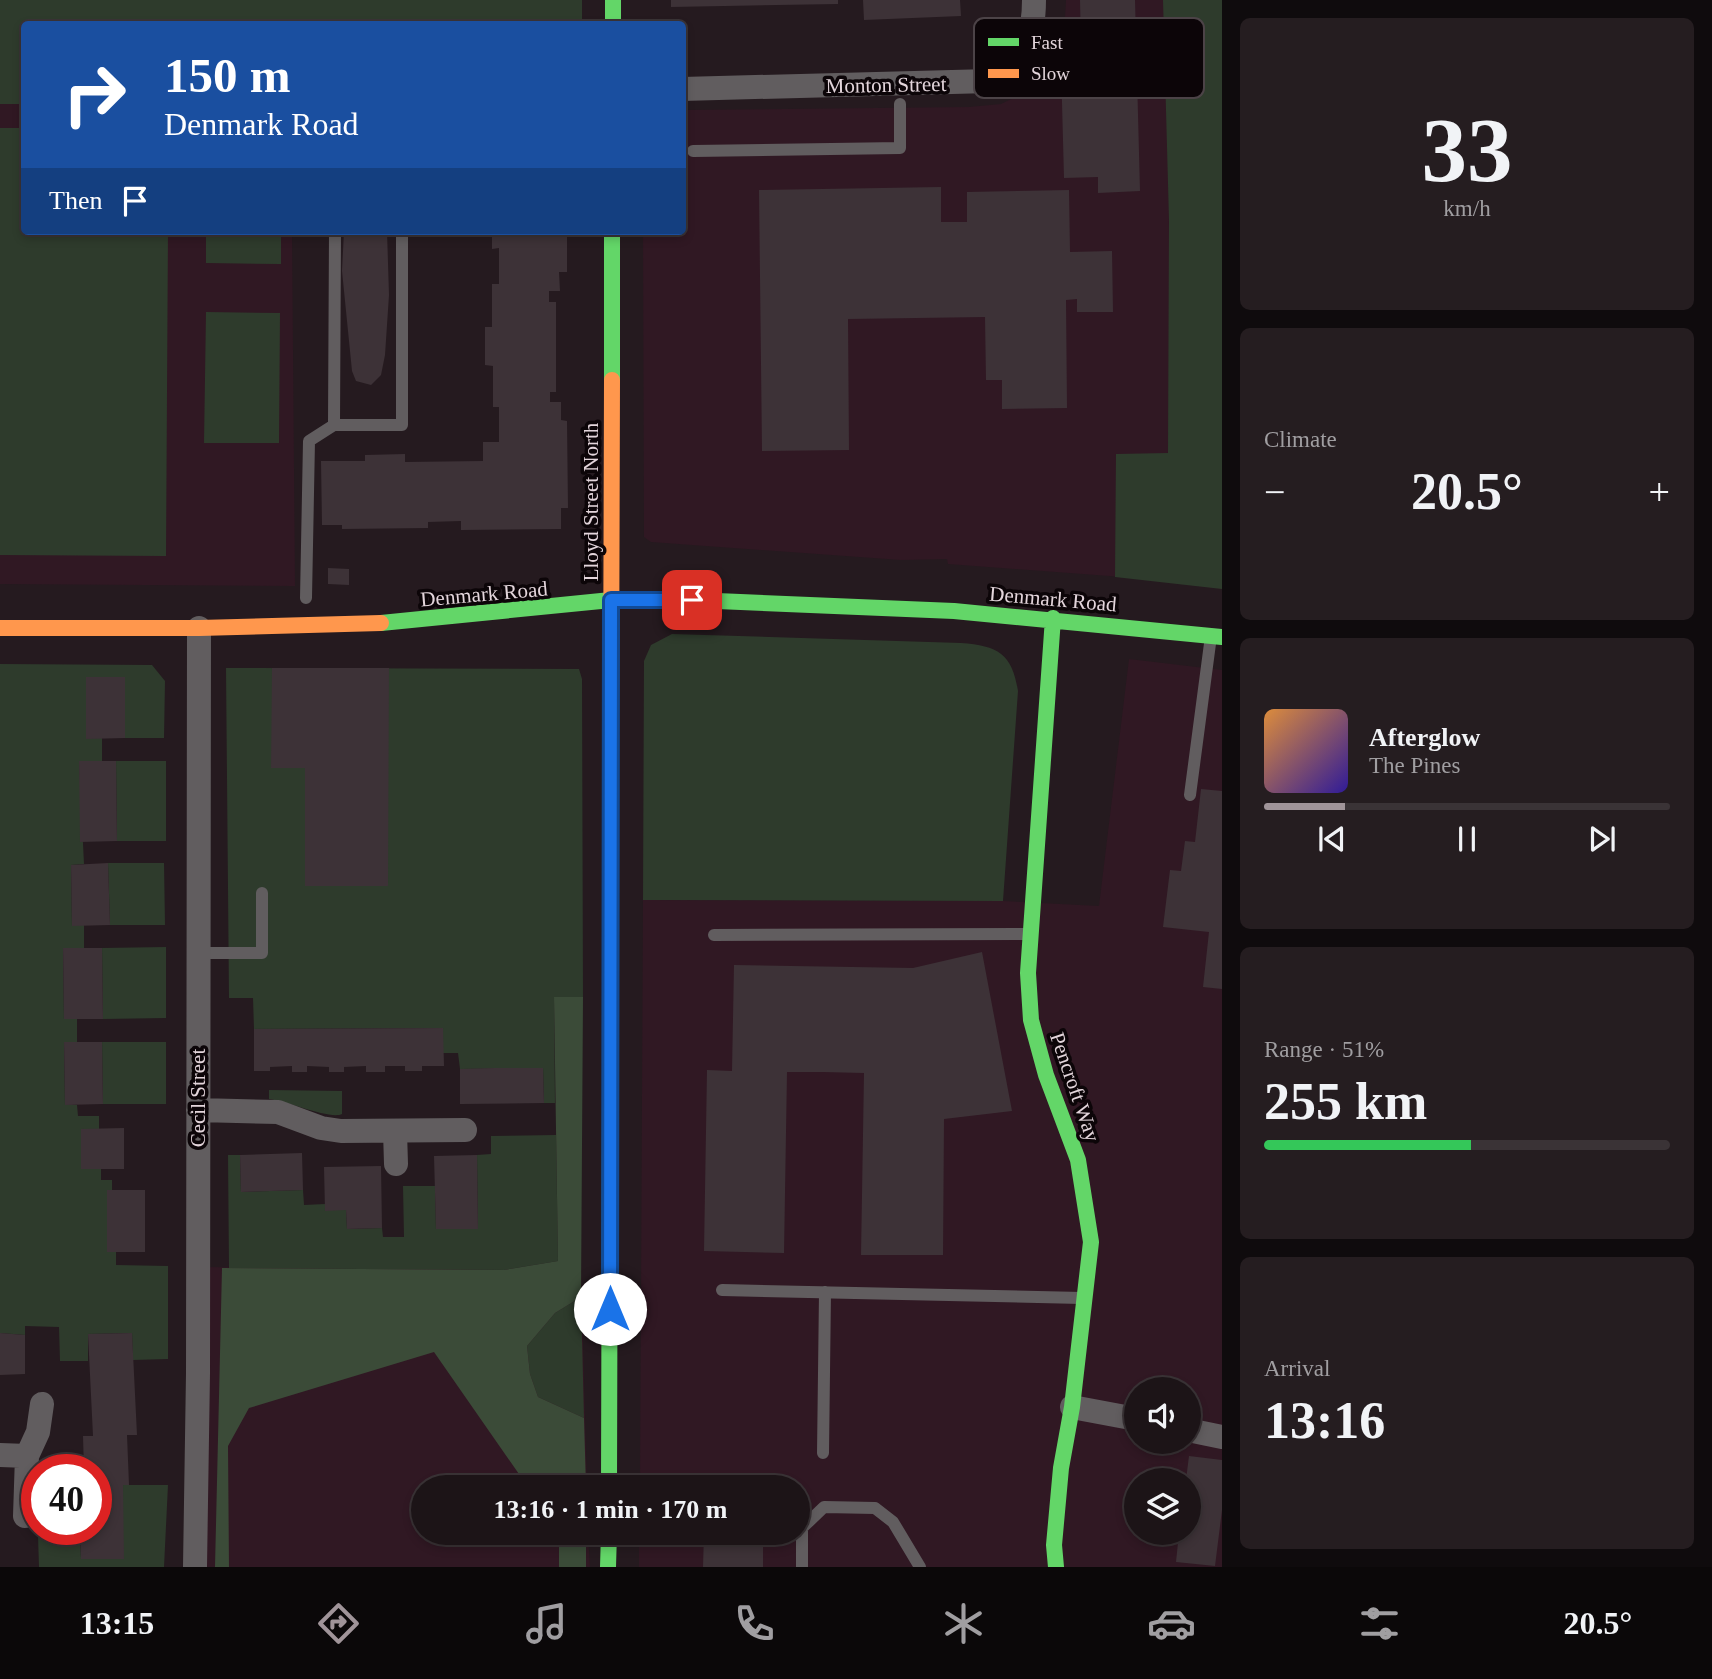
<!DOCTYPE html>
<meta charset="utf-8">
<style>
body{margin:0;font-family:Georgia,serif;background:#251d20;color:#f1f3f6;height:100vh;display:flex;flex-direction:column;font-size:26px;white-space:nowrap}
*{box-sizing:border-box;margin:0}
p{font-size:23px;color:#a09ea1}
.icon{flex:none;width:38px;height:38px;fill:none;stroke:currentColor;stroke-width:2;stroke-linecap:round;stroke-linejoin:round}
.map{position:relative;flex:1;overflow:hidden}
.details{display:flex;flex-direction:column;gap:18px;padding:18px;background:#0f0b0d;width:490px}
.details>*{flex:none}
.banner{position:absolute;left:21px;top:21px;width:665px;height:214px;border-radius:7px;box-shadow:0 4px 10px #0003,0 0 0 2px #3a3336;background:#1a4fa0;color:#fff;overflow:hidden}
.fabs{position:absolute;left:1124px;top:1377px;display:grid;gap:14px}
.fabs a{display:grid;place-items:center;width:77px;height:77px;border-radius:50%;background:#1c1417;box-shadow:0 4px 10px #0003,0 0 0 2px #3a3336;font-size:35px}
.speed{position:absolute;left:21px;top:1454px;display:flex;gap:14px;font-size:35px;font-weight:700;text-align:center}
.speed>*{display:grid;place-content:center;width:91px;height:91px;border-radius:50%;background:#1c1417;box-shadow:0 4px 10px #0003,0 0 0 2px #3a3336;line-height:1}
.speed .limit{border:10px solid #d22;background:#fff;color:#111}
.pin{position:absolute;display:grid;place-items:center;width:60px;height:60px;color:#fff;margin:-30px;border-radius:14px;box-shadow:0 4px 10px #0006}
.me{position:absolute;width:77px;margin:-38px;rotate:0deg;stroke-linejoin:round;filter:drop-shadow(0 0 5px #0008)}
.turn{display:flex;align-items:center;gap:24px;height:147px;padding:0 28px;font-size:32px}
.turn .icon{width:91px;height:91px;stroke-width:2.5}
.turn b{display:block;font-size:49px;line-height:60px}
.then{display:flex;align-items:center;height:66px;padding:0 28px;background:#0003;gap:14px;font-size:26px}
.big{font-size:52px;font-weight:800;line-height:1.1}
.details .tile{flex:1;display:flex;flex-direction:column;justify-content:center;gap:10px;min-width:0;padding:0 24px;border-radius:10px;background:#251d20}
.details .dial{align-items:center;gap:0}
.dial b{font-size:91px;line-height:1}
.song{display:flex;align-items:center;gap:21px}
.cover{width:84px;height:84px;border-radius:10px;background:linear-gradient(135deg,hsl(30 70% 55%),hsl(250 70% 35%))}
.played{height:7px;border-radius:4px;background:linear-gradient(90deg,#a09499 20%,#3a3336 20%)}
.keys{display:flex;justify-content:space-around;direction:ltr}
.heat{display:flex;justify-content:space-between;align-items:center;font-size:38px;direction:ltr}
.charge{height:10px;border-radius:5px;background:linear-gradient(90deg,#34c759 51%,#3a3336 0)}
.trip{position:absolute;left:411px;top:1475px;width:399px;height:70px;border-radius:35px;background:#1c1417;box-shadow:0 4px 10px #0003,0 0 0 2px #3a3336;font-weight:800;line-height:70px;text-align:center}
.tab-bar{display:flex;height:112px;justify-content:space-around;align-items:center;background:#0b0809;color:#a09ea1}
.tab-bar .icon{width:49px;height:49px}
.tab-bar .active{color:#a09499}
.tab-bar b{font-size:32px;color:#f1f3f6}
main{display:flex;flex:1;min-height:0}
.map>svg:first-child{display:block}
.built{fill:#301823;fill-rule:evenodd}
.green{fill:#2e3b2c}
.forest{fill:#3b4b38}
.building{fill:#3d3237}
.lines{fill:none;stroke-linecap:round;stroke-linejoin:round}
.lane{stroke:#615d5f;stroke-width:12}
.street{stroke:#615d5f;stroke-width:24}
.fast{stroke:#63d668;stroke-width:16}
.slow{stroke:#ff974d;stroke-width:16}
.route-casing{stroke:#114b97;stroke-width:18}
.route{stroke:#1a73e8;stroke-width:12}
.labels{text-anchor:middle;stroke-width:7;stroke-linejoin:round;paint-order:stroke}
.street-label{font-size:21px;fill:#e3d5db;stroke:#0c0508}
.key{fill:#0c0508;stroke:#4c4347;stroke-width:2}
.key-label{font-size:19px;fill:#e3d5db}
</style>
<main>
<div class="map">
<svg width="1222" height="1567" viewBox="0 0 1222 1567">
<rect width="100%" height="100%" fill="#251a1f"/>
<path class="built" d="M0,0H582V24H24V231H292L295,586L0,584Z
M1066,0H1222V589L1136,578L948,564L947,559L901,560L651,542L644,537L643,231H682L683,110L969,107L1001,104L1030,90L1054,64L1064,36Z
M1129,659L1222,670V1567H639V1533H798V1488L640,1487L643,900L1003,901L1099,906ZM1136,1390H1188V1442H1136ZM1136,1480H1188V1533H1136Z
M198,1267L581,1270L587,1487L424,1488V1533H588L590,1567H195Z"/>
<path class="green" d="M0,0H582V24H24V104H0Z
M1163,0H1222V589L1115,577L1116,454L1168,453L1169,220Z
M0,128H24V231H168L166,556L0,555Z
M206,231H281V264L206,263Z
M206,312L280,313L279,443H204Z
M672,634L961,643C998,646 1012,653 1018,691L1003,901L643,900L644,661L651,645Z
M0,664L152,665L165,681L164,738H125V677L86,678V738H102V761L79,762L84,864L71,865L72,925H84V948L63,949L64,1019H77V1043H64L65,1104L77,1105L78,1116H99V1129H81V1169H101V1180H112V1190H107V1252H116V1265L168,1266V1359L133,1360L132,1333L88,1334V1361H60L59,1327L25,1326V1335L0,1333Z
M226,668L579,669L582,679L583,997H554L555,1103H544L543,1068L460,1069L458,1053H443L442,1028L254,1029L253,998H229Z
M116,761H166V841H117Z
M108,863H164L165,925H110Z
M166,947V1018L103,1019L102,948Z
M102,1042H166V1104H103Z
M269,1090L342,1091V1114C331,1120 287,1101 269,1099Z
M556,1135L558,1261L504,1270L229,1268L228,1155H240L241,1192L303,1190L304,1205L325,1204L346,1210L347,1229L382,1228L383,1237H404L403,1186H435L436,1229H478L477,1155L491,1154V1136Z
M581,1297L584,1418L538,1397L530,1374L527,1346L555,1313Z
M123,1485H168L164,1567H39L38,1536H80L81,1558Z"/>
<path class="forest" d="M554,997H583L581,1297L555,1313L527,1346L530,1374L538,1397L584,1418L586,1487H528L434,1352L249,1408L228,1446L229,1567H215L222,1268L504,1270L558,1261Z
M559,1533H586V1567H559Z"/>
<path class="building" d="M671,0H838V4L671,7Z
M863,0H960L961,16L864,20Z
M1080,0H1135L1140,191L1098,193V177L1064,178L1061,65L1095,64L1094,46L1081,47Z
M941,187V222H967V192L1069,190L1070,252L1112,251L1113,312H1077V299L1066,300L1067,408L1002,409V380H986L985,317L848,319L849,450L762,451L759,190Z
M344,231H387L389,295L385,355L381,375L371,385L356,381L352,371L342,271Z
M492,231H567V272H559L560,291H549V302H556V392H550V402H561V420L567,421L568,508H561V529L461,530V521L428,522V528L342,529V525H322L321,461H365V455L405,454V462L483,461V442H499V407H493V366L485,365V327H492V284H499V248L492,249Z
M328,568L349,569V585L328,584Z
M272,668H389L388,886H305V768H271Z
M86,677H125V738L86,739Z
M79,761H116L117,841L80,842Z
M1201,789L1222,791V989L1203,987L1209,932L1163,927L1170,870L1181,871L1185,841L1195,842Z
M108,863L110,925L72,926L71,865Z
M63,948H102L103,1019H64Z
M982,952L1012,1111L944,1119L943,1255H861L864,1073L823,1072H787L784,1253L704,1251L707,1070L732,1071L734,965L913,968Z
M443,1028L444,1066H422V1071H405V1066H385V1072H366V1066L344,1067V1072H329V1067L307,1066V1072H292V1066L270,1067V1071H254V1029Z
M64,1042H102L103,1104L65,1105Z
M494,1068H543L544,1103L460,1104V1069Z
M124,1128V1169H81V1129Z
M302,1153L303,1190L241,1192L240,1155Z
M477,1155L478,1229H436L434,1156Z
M381,1166L382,1228L347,1229L346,1210L325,1211L324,1167Z
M107,1190H145V1252H107Z
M0,1333L25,1335V1374L0,1375Z
M132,1333L137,1435H127L129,1485H123L124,1559H81L80,1530H96V1470H84L83,1436H93L88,1334Z
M1189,1456L1222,1460V1510L1215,1566L1176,1562L1179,1533H1188V1480H1186Z
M704,1533H763V1567H703Z"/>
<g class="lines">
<path class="lane" d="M693,151L900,148V104
M334,425L335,231
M306,598L309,441L334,425H402V231
M1190,795L1211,636
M714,935L1029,934
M198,953H262V893
M722,1290L1082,1298
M823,1453L825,1292
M802,1567V1528L824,1507L875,1508L893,1522L920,1567"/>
<path class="street" d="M682,89L990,81C1024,64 1034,36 1034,0
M198,1110L278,1112L321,1128L341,1131L465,1130
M395,1131L396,1164
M1072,1407L1136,1419
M1188,1430L1222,1437
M0,1455L27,1456
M25,1516L27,1456L38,1432L42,1404
M195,1567L198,1373L199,628"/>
<path class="fast" d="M613,0V24
M612,380V231
M1053,618L1028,973L1031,1020L1046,1075L1078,1160L1091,1242L1072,1407L1061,1468L1054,1545L1056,1567
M381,623L611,600L670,599L954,611L1222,637
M609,1488L611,722
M608,1567L609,1533"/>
<path class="slow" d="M0,628H199L381,623
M611,722L612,380"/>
</g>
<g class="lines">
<g class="route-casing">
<path id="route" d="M610,1309L611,600H692"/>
</g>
<use href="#route" class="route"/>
</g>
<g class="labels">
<g class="street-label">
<text transform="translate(886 85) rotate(-1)" y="7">Monton Street</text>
<text transform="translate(591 502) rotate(-90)" y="7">Lloyd Street North</text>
<text transform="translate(484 594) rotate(-5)" y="7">Denmark Road</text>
<text transform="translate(1053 599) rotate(5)" y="7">Denmark Road</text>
<text transform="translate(1075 1087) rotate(71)" y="7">Pencroft Way</text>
<text transform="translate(198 1098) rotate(-90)" y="7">Cecil Street</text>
</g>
</g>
<rect x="974" y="18" width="230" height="80" rx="10" class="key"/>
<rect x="988" y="38" width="31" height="8" fill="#63d668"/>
<rect x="988" y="69" width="31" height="9" fill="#ff974d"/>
<g class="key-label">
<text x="1031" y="49">Fast</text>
<text x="1031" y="80">Slow</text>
</g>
</svg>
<div class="fabs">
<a><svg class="icon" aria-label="sound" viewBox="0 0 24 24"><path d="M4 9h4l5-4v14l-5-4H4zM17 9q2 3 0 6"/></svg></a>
<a><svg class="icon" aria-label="layers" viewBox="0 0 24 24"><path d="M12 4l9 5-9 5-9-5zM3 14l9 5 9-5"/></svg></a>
</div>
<div class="speed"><div class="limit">40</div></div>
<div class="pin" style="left:692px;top:600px;background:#d93025"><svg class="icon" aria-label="arrive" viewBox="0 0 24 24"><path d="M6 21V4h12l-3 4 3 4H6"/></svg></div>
<svg class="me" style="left:610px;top:1309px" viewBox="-20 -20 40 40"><circle r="19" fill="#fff"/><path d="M0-13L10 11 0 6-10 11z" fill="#1a73e8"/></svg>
<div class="trip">13:16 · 1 min · 170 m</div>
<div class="banner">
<div class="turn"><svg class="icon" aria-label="right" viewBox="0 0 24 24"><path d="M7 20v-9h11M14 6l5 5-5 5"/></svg><div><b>150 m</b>Denmark Road</div></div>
<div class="then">Then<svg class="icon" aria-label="arrive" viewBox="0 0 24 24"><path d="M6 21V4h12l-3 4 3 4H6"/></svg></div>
</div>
</div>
<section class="details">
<div class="tile dial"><b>33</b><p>km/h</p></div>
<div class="tile"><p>Climate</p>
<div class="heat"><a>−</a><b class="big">20.5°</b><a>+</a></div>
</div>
<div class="tile">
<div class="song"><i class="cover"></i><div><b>Afterglow</b><p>The Pines</p></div></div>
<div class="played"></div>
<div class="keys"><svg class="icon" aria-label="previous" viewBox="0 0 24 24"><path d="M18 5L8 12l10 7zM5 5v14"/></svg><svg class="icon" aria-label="pause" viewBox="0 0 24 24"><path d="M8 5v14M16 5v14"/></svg><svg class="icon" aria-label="next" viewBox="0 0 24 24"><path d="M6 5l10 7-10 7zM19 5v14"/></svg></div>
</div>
<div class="tile"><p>Range · 51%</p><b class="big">255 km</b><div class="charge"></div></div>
<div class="tile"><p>Arrival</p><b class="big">13:16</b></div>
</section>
</main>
<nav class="tab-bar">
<b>13:15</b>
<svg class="icon active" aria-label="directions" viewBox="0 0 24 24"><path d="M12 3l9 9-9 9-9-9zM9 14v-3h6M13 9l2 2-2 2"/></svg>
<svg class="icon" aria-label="music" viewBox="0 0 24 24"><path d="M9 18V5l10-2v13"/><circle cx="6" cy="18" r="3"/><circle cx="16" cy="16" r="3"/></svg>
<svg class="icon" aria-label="phone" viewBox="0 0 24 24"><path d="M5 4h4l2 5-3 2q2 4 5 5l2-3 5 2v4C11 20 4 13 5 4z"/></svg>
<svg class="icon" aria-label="climate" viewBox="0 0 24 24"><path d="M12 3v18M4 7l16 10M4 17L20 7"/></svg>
<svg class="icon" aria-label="car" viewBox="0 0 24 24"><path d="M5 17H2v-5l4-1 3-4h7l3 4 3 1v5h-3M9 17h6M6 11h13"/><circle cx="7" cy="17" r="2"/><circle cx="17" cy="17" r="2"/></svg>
<svg class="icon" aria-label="filters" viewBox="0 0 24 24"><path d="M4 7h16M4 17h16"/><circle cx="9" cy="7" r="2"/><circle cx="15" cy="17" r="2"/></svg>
<b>20.5°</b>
</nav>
